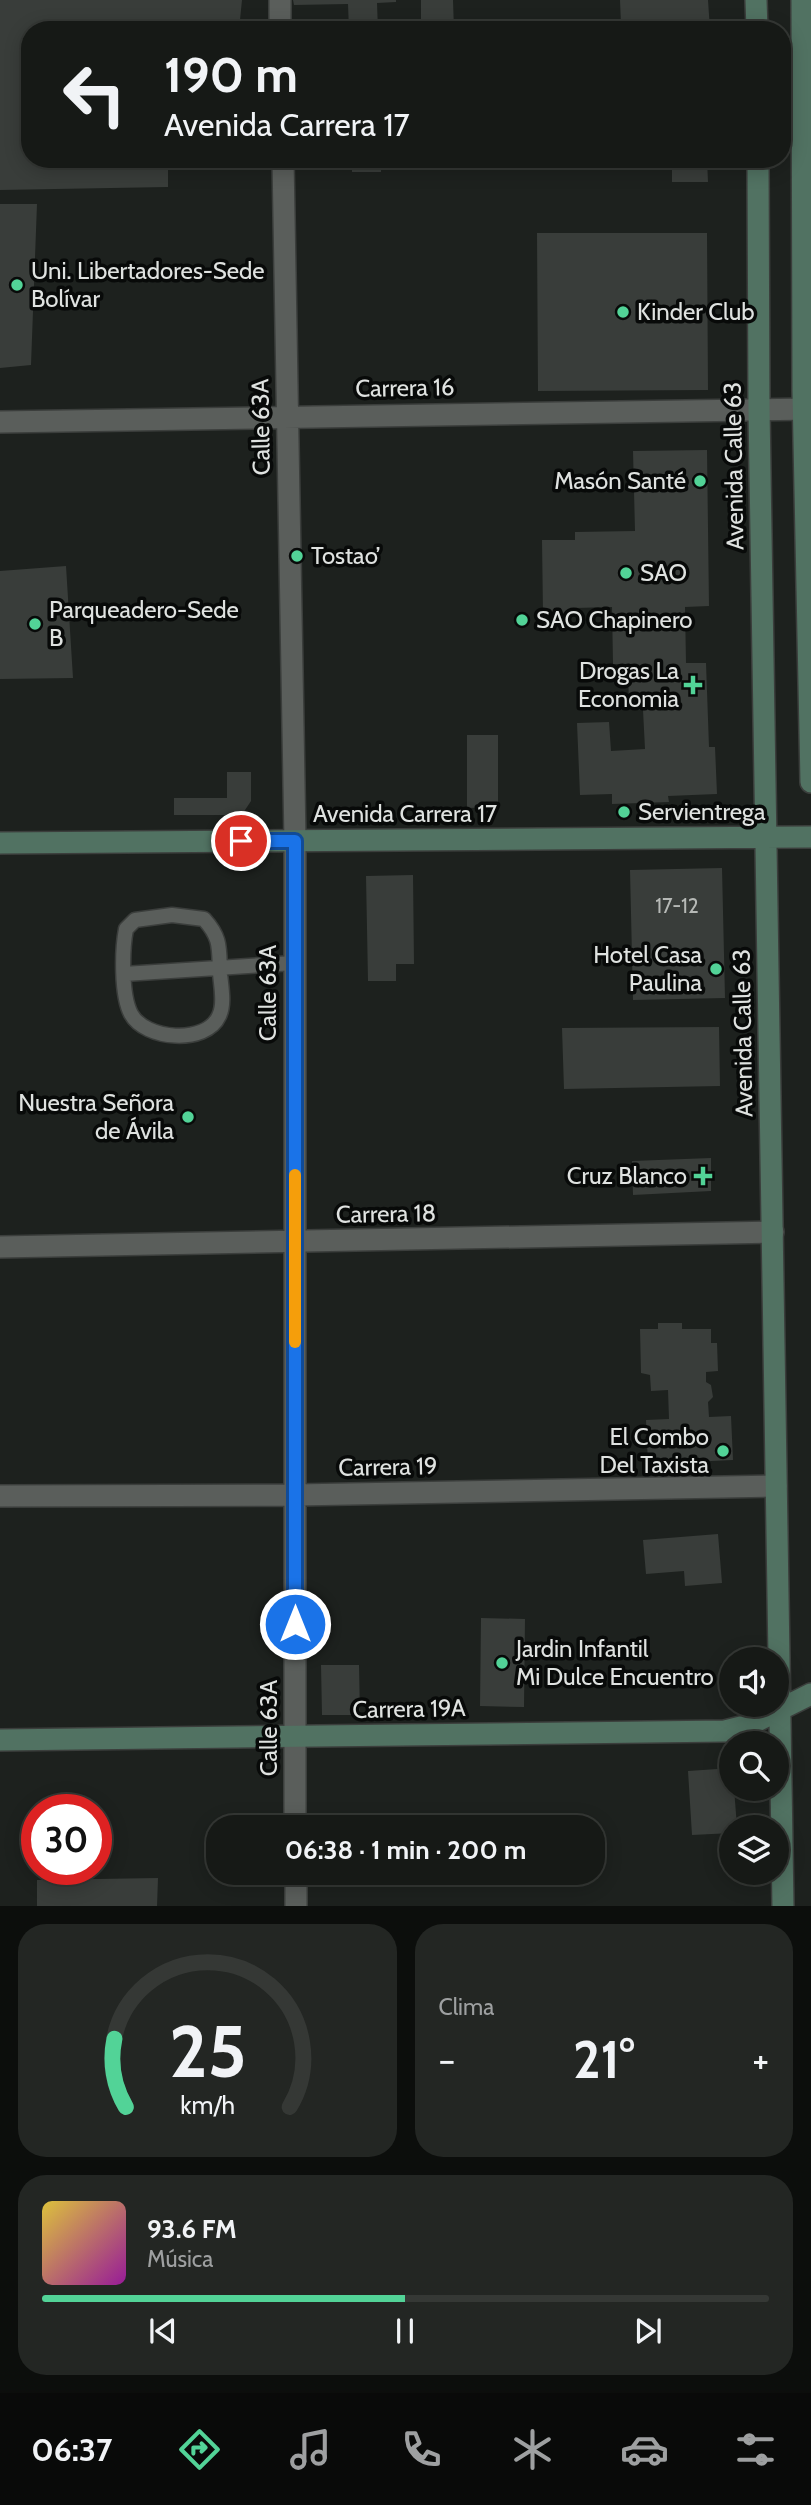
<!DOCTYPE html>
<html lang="es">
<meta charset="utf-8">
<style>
body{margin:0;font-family:Cabin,sans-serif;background:#232623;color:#f1f3f6;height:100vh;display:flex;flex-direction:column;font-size:26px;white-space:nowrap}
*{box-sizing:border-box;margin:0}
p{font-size:23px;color:#9ea0a1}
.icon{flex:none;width:38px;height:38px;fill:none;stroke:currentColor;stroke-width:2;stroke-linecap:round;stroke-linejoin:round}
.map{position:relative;height:1906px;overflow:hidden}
.sheet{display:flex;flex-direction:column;gap:18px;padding:18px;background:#0c0e0c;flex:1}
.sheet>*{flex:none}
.guide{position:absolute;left:21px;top:21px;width:770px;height:147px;border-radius:28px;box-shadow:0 4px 18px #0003,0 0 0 2px #353835;background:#161916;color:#f1f3f6;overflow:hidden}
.controls{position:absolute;left:719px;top:1647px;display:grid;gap:14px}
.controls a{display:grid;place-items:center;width:70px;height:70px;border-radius:50%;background:#161916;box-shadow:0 4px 18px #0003,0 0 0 2px #353835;font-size:35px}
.speed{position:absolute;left:21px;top:1794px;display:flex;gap:14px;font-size:35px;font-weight:700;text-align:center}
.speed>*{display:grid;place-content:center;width:91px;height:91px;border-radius:50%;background:#161916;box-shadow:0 4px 18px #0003,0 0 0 2px #353835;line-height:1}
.speed .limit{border:10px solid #d22;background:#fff;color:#111}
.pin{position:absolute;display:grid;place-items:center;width:60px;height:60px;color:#fff;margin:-30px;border:4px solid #fff;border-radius:50%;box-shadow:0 2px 7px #0007}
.me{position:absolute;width:77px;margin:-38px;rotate:0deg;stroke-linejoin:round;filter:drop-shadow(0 0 5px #0008)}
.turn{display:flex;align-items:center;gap:24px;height:147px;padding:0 28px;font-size:32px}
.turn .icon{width:91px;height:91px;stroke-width:2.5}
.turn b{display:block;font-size:49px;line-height:60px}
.big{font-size:52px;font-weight:700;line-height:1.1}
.sheet .card{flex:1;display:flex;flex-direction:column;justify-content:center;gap:10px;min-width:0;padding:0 24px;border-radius:28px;background:#232623}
.sheet .dial{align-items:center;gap:0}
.dial svg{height:182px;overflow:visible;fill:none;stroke:#353835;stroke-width:7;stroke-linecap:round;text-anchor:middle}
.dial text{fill:#f1f3f6;stroke:none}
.song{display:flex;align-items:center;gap:21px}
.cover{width:84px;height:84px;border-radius:10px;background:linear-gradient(135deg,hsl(50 70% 55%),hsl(300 70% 35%))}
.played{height:7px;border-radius:4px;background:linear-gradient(90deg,#52d397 50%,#353835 50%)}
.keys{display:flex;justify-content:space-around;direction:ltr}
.heat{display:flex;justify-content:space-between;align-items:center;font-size:38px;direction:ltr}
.sheet .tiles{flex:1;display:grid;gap:18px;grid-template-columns:1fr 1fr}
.card:last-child{grid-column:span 2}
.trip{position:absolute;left:206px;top:1815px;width:399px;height:70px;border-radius:28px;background:#161916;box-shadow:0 4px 18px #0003,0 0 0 2px #353835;font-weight:700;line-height:70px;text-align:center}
.tab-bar{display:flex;height:112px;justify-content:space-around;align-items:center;background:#090a09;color:#9ea0a1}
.tab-bar .icon{width:49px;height:49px}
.tab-bar .active{color:#52d397}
.tab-bar b{font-size:32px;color:#f1f3f6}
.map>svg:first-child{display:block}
.building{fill:#393d3a}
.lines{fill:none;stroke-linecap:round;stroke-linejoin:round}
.lane-casing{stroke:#3b3e3c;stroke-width:17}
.street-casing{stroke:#3b3e3c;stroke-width:24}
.secondary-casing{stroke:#3b3e3c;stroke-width:24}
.lane{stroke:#5a5e5b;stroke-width:14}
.street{stroke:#5a5e5b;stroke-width:21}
.secondary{stroke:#517262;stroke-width:21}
.route-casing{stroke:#114b97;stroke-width:18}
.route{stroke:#1a73e8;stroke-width:12}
.slow{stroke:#f59e0b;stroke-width:12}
.poi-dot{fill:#52d397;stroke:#080a09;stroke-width:2.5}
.labels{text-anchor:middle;stroke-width:7;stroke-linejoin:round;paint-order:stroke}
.number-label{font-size:21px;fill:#b6b9b6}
.poi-label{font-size:24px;fill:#dfe2e0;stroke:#080a09;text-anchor:start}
.street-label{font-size:24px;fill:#dfe2e0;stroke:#080a09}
</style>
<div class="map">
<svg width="811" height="1907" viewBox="0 0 811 1907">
<rect width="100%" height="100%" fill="#1d211e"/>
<path class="building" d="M0,0H242L239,30H30V159H168V187L0,190Z
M293,0H396V2L377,3L378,30H349L348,4L294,5Z
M421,0H453L454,30H421Z
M620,0H708L710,30H604V25H621Z
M352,159H381V172H352Z
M672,159H707L708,182H672Z
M0,204H37L31,365L0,368Z
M537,233H707L708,390L538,391Z
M707,450L709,606L685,607L686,663H706L709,747H715L717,794L668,796L669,802L612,804V794L580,795L577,723L609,722L611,751L645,749L643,710L629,709L628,664H613L612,607L575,608V614H543L542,540H575V532L635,531L633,451Z
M66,566L73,678L0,679V571Z
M467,735H498V807L467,808Z
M227,772H251V801L243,813L238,815H174V798H227Z
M722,868L725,998L633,1000L630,870Z
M413,875L414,964H396V981H368L366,876Z
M719,1027L720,1086L564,1089L562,1028Z
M711,1158V1191L633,1195L632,1161Z
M658,1323H682V1329H711V1343H717L718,1371L706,1372V1382L711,1385L713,1397L708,1402L709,1417L731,1416L733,1460L648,1464L646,1420L669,1419L668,1390L651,1391L650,1375L641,1373L640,1329H658Z
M718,1534L722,1583L685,1586L684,1571L646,1574L643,1540Z
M481,1618L525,1619L524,1707L480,1706Z
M321,1665H359L360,1715H322Z
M732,1768V1788H734L737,1827H732V1833L692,1835L688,1771Z
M158,1878L157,1907H37V1880Z"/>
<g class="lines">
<g class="lane-casing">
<path id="lane" d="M172,915L204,919C221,938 219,947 220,973C221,986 225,1004 219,1016C206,1045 145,1040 131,1014C121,995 122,950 126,929L135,920Z
M124,974L294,963"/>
</g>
<g class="street-casing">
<path id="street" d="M280,0V30
M283,159L295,841V1827
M0,422L811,409
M0,1247L773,1232
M0,1496L296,1495L776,1486
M296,1872V1907"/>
</g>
<g class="secondary-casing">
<path id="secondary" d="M756,0L757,30
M802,0L803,392L811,782
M758,159L759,409L783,1907
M0,843L811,837
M0,1740L725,1731L749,1725L811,1694"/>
</g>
<use href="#lane" class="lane"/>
<use href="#street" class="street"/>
<use href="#secondary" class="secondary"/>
</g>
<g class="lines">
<g class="route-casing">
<path id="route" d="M241,841H295V1624"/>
</g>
<use href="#route" class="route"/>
<path class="slow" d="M295,1175V1342"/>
</g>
<g class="poi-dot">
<circle cx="17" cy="285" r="7"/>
<circle cx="623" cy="312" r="7"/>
<circle cx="700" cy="481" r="7"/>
<circle cx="297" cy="556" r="7"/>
<circle cx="626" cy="573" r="7"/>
<circle cx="522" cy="620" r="7"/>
<circle cx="35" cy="624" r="7"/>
<path d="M689.5 674.5h7v7h7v7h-7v7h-7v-7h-7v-7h7z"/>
<circle cx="624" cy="812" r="7"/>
<circle cx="716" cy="969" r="7"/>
<circle cx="188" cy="1117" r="7"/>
<path d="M699.5 1165.5h7v7h7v7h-7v7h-7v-7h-7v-7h7z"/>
<circle cx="723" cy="1451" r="7"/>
<circle cx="502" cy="1663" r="7"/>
</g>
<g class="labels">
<g class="number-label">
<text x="677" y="913">17-12</text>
</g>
<g class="poi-label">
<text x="31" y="279">Uni. Libertadores-Sede<tspan x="31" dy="28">Bolívar</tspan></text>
<text x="637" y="320">Kinder Club</text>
<text x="686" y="489" text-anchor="end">Masón Santé</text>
<text x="311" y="564">Tostao’</text>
<text x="640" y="581">SAO</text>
<text x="49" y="618">Parqueadero-Sede<tspan x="49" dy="28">B</tspan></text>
<text x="536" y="628">SAO Chapinero</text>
<text x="679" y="679" text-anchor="end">Drogas La<tspan x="679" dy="28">Economia</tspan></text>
<text x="638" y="820">Servientrega</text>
<text x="702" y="963" text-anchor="end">Hotel Casa<tspan x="702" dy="28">Paulina</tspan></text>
<text x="174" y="1111" text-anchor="end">Nuestra Señora<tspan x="174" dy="28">de Ávila</tspan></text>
<text x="687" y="1184" text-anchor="end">Cruz Blanco</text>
<text x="709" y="1445" text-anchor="end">El Combo<tspan x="709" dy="28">Del Taxista</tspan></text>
<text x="516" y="1657">Jardin Infantil<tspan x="516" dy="28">Mi Dulce Encuentro</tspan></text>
</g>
<g class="street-label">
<text transform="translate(405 388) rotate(-1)" y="8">Carrera 16</text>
<text transform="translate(261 427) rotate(-91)" y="8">Calle 63A</text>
<text transform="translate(734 466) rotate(-91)" y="8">Avenida Calle 63</text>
<text x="405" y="822">Avenida Carrera 17</text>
<text transform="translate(268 993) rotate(-90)" y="8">Calle 63A</text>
<text transform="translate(743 1033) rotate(-91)" y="8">Avenida Calle 63</text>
<text transform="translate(386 1214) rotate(-1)" y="8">Carrera 18</text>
<text transform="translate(388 1467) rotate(-1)" y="8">Carrera 19</text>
<text transform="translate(409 1709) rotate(-1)" y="8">Carrera 19A</text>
<text transform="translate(269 1728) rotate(-90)" y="8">Calle 63A</text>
</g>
</g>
</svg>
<div class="controls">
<a><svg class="icon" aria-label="sound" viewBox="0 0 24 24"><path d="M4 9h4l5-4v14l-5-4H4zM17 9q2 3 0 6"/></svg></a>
<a><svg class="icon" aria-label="search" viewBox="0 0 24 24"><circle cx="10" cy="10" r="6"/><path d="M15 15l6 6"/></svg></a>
<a><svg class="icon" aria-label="layers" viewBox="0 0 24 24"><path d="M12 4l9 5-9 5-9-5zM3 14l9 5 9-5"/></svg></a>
</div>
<div class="speed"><div class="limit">30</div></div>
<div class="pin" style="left:241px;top:841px;background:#d93025"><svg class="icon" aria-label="arrive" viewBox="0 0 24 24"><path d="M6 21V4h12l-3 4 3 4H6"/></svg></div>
<svg class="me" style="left:295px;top:1624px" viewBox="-20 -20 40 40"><circle r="17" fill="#1a73e8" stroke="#fff" stroke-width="3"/><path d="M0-11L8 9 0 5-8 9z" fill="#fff"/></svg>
<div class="trip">06:38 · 1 min · 200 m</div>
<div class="guide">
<div class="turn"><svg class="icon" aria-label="left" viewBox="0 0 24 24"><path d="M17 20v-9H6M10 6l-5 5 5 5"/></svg><div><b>190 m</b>Avenida Carrera 17</div></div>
</div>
</div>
<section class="sheet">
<div class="tiles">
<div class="card dial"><svg viewBox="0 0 100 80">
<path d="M14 69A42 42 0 1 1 86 69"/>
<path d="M14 69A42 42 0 0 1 9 39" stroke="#52d397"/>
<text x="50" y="56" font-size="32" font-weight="700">25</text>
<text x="50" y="72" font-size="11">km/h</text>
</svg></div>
<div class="card"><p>Clima</p>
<div class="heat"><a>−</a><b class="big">21°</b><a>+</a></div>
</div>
<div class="card">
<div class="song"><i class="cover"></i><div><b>93.6 FM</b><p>Música</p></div></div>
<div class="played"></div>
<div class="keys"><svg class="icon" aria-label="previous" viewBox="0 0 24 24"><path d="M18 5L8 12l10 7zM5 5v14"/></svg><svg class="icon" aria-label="pause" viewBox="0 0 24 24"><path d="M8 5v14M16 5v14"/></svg><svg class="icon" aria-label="next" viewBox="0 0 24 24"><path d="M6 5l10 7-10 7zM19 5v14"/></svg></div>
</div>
</div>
</section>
<nav class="tab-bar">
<b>06:37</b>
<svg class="icon active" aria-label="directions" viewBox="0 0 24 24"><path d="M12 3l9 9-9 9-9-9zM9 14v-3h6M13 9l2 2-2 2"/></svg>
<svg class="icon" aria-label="music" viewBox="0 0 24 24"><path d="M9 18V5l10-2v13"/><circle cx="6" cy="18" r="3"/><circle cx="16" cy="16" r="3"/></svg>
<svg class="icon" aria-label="phone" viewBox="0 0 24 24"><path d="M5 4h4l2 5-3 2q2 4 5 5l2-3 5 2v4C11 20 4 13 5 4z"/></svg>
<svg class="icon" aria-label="climate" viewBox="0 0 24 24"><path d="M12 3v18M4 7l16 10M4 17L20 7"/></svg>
<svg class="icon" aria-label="car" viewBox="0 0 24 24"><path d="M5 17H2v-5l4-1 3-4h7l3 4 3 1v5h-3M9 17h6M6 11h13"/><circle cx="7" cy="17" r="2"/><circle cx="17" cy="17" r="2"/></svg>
<svg class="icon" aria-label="filters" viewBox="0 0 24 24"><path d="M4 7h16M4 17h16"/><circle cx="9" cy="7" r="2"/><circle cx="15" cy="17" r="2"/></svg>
</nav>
